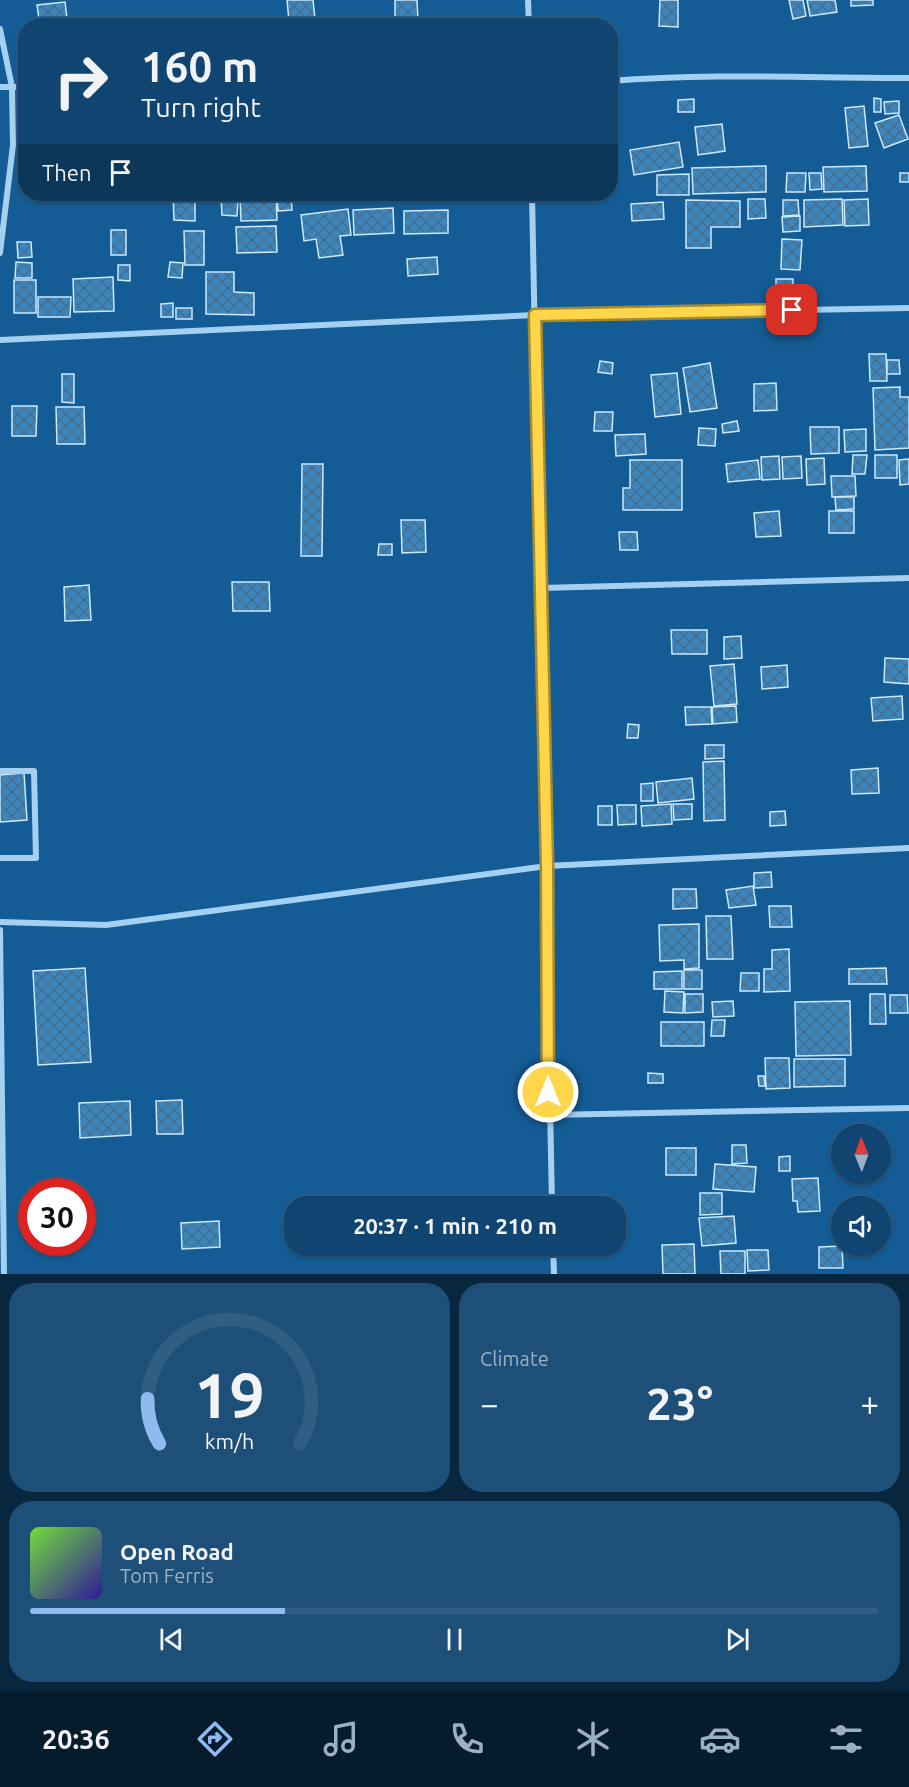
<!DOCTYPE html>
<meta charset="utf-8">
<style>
body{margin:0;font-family:Ubuntu,sans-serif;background:#1d4f78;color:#f1f3f6;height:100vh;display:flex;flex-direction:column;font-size:22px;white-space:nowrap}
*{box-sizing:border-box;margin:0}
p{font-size:20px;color:#9bb1c3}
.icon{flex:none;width:33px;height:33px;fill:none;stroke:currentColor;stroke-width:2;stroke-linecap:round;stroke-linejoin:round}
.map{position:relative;height:1274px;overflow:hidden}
.sheet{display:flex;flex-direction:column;gap:9px;padding:9px;background:#08263e;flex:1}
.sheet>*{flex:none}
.top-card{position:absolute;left:18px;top:18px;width:600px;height:183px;border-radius:24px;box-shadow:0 2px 4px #0004,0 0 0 2px #2f5d83;background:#0f4570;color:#f1f3f6;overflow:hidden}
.needle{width:39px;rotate:359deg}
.controls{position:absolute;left:831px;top:1124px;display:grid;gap:12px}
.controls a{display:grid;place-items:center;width:60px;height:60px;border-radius:50%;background:#0f4570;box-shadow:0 2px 4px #0004,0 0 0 2px #2f5d83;font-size:30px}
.speed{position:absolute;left:18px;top:1178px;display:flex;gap:12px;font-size:30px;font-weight:700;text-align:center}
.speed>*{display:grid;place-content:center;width:78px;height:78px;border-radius:50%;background:#0f4570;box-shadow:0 2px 4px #0004,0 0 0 2px #2f5d83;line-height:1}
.speed .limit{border:9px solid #d22;background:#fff;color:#111}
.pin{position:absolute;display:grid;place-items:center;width:51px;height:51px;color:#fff;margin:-26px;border-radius:12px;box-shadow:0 3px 9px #0006}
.me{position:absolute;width:66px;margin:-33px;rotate:0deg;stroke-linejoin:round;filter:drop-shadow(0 0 4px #0008)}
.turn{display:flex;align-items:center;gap:21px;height:126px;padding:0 24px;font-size:27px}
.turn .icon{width:78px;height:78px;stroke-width:2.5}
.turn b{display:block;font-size:42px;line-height:51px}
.then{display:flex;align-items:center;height:57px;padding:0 24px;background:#0003;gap:12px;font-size:22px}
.big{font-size:45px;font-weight:600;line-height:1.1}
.sheet .tile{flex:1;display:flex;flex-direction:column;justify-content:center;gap:9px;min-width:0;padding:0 21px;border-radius:24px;background:#1d4f78}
.sheet .dial{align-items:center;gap:0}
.dial svg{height:156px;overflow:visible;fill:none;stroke:#2f5d83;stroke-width:7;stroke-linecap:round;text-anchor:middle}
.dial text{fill:#f1f3f6;stroke:none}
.song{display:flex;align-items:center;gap:18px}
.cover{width:72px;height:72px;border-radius:9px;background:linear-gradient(135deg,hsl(100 70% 55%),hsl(250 70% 35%))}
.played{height:6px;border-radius:3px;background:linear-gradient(90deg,#90b9f0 30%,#2f5d83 30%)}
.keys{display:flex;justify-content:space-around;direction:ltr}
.heat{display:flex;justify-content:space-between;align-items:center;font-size:33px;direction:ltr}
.sheet .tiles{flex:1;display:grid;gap:9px;grid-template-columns:1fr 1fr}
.tile:last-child{grid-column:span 2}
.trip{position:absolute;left:284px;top:1196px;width:342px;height:60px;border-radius:24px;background:#0f4570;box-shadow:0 2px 4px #0004,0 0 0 2px #2f5d83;font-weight:600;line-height:60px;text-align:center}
.tab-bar{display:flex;height:96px;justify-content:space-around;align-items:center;background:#061c2d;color:#9bb1c3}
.tab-bar .icon{width:42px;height:42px}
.tab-bar .current{color:#90b9f0}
.tab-bar b{font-size:27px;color:#f1f3f6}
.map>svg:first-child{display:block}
.building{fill:url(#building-cross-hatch);stroke:#cce8fc;stroke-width:1.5}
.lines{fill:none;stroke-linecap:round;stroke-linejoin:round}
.minor{stroke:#a4d1f2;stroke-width:6}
.route-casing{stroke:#a68a30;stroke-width:15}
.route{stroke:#ffd54a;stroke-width:10}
</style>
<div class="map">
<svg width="909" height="1274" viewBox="0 0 909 1274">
<defs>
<pattern id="building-cross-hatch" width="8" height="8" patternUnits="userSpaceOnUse" patternTransform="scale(1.5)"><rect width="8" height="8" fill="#3d86bd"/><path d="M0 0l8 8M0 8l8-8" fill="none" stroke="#436f90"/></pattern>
</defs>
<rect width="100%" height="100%" fill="#145c95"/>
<path class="building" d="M287,0H313L315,19L289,21Z
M395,0H417L418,21H395Z
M660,0H678V27L659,26Z
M789,0H803L806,16L793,19Z
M807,0H835L837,12L810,16Z
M851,0H873V5L851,6Z
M65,2L68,26H40L37,5Z
M874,98L881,99V112H874Z
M694,99V112H678V100Z
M899,101V113L885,114L884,102Z
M864,106L868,146L849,148L845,108Z
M899,115L908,139L884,148L875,123Z
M722,124L725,151L698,155L695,127Z
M679,142L683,167L634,175L630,150Z
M766,166V192L693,194L692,168Z
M866,166L867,191L824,192L823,167Z
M787,173H806L805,192H786Z
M809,173H821L822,189L810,190Z
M900,173H909V182H900Z
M689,174V195H657V175Z
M203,194H220V197L204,199Z
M276,194L277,220L241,221L240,195Z
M277,194H291L292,210L278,211Z
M306,194H336L307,200Z
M173,195H195V221L174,220Z
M221,198H238L237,216L222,215Z
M748,199H765L766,218L748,219Z
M842,199L843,225L804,227V200Z
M868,199L869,225L845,226L844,200Z
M686,200L740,201V227H711V248H686Z
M783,200H798L799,215L783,216Z
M663,202L664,219L632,221L631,204Z
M393,208L394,233L354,235L353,210Z
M348,209L351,235L340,236L343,255L319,258L316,239L304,241L301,215Z
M448,210V233L404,234V211Z
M800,216V231L783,232L782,217Z
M276,226L277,252L237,253L236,227Z
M111,230H126V255H111Z
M184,231H204V265H185Z
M782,239L802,240L800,270L781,269Z
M17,242H31L32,257L18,258Z
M437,257L438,274L408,276L407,259Z
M16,262L32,263V278H15Z
M170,262L183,263L182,278L168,277Z
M118,265H130V281L118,280Z
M206,272H234V292L254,293V315L206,314Z
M113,277L114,311L74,312L73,279Z
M776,279H793V291H776Z
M14,280H36V313H14Z
M38,297H71L70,317H38Z
M173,303V317H161V304Z
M176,308H192V319H176Z
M869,354H886L887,381H870Z
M887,360H899L900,374H887Z
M600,361L613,363L612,374L598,372Z
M710,363L717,408L690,412L683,368Z
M677,373L681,414L655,417L651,375Z
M62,374H74V403L62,402Z
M776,383L777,410L754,411V384Z
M900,387V397H909V448L875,450L873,388Z
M12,406H37L36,436H12Z
M56,407H84L85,444H57Z
M595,412H613L612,431H594Z
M737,421L739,431L723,433L722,424Z
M810,427H839V453L811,454Z
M699,428L716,429L715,446L698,445Z
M866,429V451L845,452L844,430Z
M645,434L646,454L616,456L615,435Z
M853,455H867L865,474H852Z
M875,455H897V478H875Z
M779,456L780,479L762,480L761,457Z
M801,456L802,478L783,479L782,457Z
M824,458L825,484L807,485L806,459Z
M909,459V484L900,485L899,460Z
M630,460H682V510H623V488H630Z
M758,460L760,479L728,482L726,464Z
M302,464H323L322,556H301Z
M831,476H855L856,496L832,497Z
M835,497H854V509L836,510Z
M779,511L781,536L756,537L754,513Z
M829,511H854V533H829Z
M401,520H425L426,552L402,553Z
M619,532H637L638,550H620Z
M379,544H392V555H378Z
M232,582H269L270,611H233Z
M89,585L91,620L65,621L64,587Z
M671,630H707V654H672Z
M741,636L742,658L724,659V637Z
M885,658L909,659V684L884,682Z
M734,664L737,704L714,706L710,666Z
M787,665L788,687L762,689L761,667Z
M902,696L903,719L873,721L871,698Z
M736,706L737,722L713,724L712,707Z
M685,707H711L712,724L686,725Z
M628,724L639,725L638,738H627Z
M705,745H724V758L705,759Z
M724,761L725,820L704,821L703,762Z
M878,768L879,793L852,794L851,770Z
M24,773L27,820L0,822V775Z
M692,778L694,799L658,803L656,782Z
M653,783V801H641V784Z
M671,804L672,824L642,826L641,806Z
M673,804H692V819L674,820Z
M617,805H636V824L618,825Z
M598,806H612V825H598Z
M785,811L786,825L770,826V812Z
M771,872L772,887L754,888V873Z
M753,886L756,905L729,908L726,890Z
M673,889H696L697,908L673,909Z
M769,906H791L792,927H770Z
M706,916H731L733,959H707Z
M699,924V968L684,969V960L660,961L659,925Z
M789,949L790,991L764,992V969H772V950Z
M85,968L91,1062L38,1065L33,971Z
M886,968L887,984H849V969Z
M684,970H702V989H684Z
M682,971V989H654V972Z
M741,973H759V991H740Z
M665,991L684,992L683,1013L664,1012Z
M685,994H703V1012L685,1013Z
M870,994H885L886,1024H870Z
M890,995H907L908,1013H890Z
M733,1001L734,1016L713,1017L712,1002Z
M850,1001L851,1055L796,1056L795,1002Z
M712,1020H725L724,1036H711Z
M661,1022H704V1046H661Z
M765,1058H789L790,1088L766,1089Z
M794,1059H845V1086L794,1087Z
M648,1073L663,1074V1083H648Z
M758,1076H764L765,1086H759Z
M182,1100L183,1134H157L156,1101Z
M130,1101L131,1135L80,1138L79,1103Z
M732,1145H746L747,1163L732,1164Z
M666,1148H696V1175H666Z
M790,1156V1171H779V1157Z
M715,1164L756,1167L754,1192L713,1189Z
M818,1178L820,1211L798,1212L797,1201H793L792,1179Z
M700,1193H722V1214L700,1215Z
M734,1216L736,1243L702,1246L699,1218Z
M219,1221L220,1247L182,1249L181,1223Z
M694,1244L695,1274H663L662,1245Z
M842,1246L843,1268H819V1247Z
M747,1250H768L769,1270L748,1271Z
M720,1251H745V1274H721Z"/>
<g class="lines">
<path class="minor" d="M528,0L529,26
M0,29L12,87L13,145L0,253
M610,81C710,73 809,78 909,78
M0,87H26
M532,194L552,1206
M0,340L535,315L909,308
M541,588L909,578
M0,771H34L36,858H0
M0,922L106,925L547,866L909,848
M0,930L4,1274
M549,1115L909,1108
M553,1245L554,1274"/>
</g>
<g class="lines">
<g class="route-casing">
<path id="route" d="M548,1092L547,866L535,315L792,310"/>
</g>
<use href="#route" class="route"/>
</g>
</svg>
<div class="controls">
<a><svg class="needle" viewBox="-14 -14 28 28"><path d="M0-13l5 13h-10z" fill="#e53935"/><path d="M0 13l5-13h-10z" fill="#9bb1c3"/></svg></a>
<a><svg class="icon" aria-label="sound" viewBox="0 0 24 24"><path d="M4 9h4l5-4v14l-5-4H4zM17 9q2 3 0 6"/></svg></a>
</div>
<div class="speed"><div class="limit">30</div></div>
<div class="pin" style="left:792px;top:310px;background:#d93025"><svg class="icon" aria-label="arrive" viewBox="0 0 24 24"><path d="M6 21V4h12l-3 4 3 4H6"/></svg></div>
<svg class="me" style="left:548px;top:1092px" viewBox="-20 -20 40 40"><circle r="17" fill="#ffd54a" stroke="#fff" stroke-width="3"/><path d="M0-11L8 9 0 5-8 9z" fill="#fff"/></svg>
<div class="trip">20:37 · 1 min · 210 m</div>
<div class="top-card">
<div class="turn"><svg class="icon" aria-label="right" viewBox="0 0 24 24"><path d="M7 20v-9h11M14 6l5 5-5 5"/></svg><div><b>160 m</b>Turn right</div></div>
<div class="then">Then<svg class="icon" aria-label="arrive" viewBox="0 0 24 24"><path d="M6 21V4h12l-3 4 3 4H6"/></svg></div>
</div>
</div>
<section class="sheet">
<div class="tiles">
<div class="tile dial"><svg viewBox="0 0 100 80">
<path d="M14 69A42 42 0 1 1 86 69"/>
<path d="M14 69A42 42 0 0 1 8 46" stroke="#90b9f0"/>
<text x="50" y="56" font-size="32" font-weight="700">19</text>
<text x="50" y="72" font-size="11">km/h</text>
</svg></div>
<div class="tile"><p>Climate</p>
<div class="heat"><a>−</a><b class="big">23°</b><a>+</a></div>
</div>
<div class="tile">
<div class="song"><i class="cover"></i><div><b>Open Road</b><p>Tom Ferris</p></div></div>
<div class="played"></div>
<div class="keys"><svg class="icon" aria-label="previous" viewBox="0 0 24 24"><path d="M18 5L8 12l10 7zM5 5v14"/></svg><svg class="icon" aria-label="pause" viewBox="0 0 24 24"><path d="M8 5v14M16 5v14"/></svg><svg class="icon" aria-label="next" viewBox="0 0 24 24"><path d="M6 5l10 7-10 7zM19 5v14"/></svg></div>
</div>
</div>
</section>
<nav class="tab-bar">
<b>20:36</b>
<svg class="icon current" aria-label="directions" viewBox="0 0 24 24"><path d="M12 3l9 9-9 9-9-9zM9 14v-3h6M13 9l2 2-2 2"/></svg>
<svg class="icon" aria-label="music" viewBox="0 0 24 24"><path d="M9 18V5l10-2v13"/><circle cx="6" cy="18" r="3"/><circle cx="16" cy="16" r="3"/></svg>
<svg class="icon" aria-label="phone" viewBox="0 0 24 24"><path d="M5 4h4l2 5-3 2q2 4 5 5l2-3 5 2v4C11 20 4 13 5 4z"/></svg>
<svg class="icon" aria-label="climate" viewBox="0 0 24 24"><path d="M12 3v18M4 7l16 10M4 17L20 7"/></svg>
<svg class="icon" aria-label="car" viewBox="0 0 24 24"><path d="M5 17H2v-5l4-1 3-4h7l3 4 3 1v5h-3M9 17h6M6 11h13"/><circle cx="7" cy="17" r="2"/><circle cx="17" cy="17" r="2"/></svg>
<svg class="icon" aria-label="filters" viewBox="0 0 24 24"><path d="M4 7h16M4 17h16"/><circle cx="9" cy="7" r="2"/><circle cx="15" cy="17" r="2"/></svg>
</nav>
